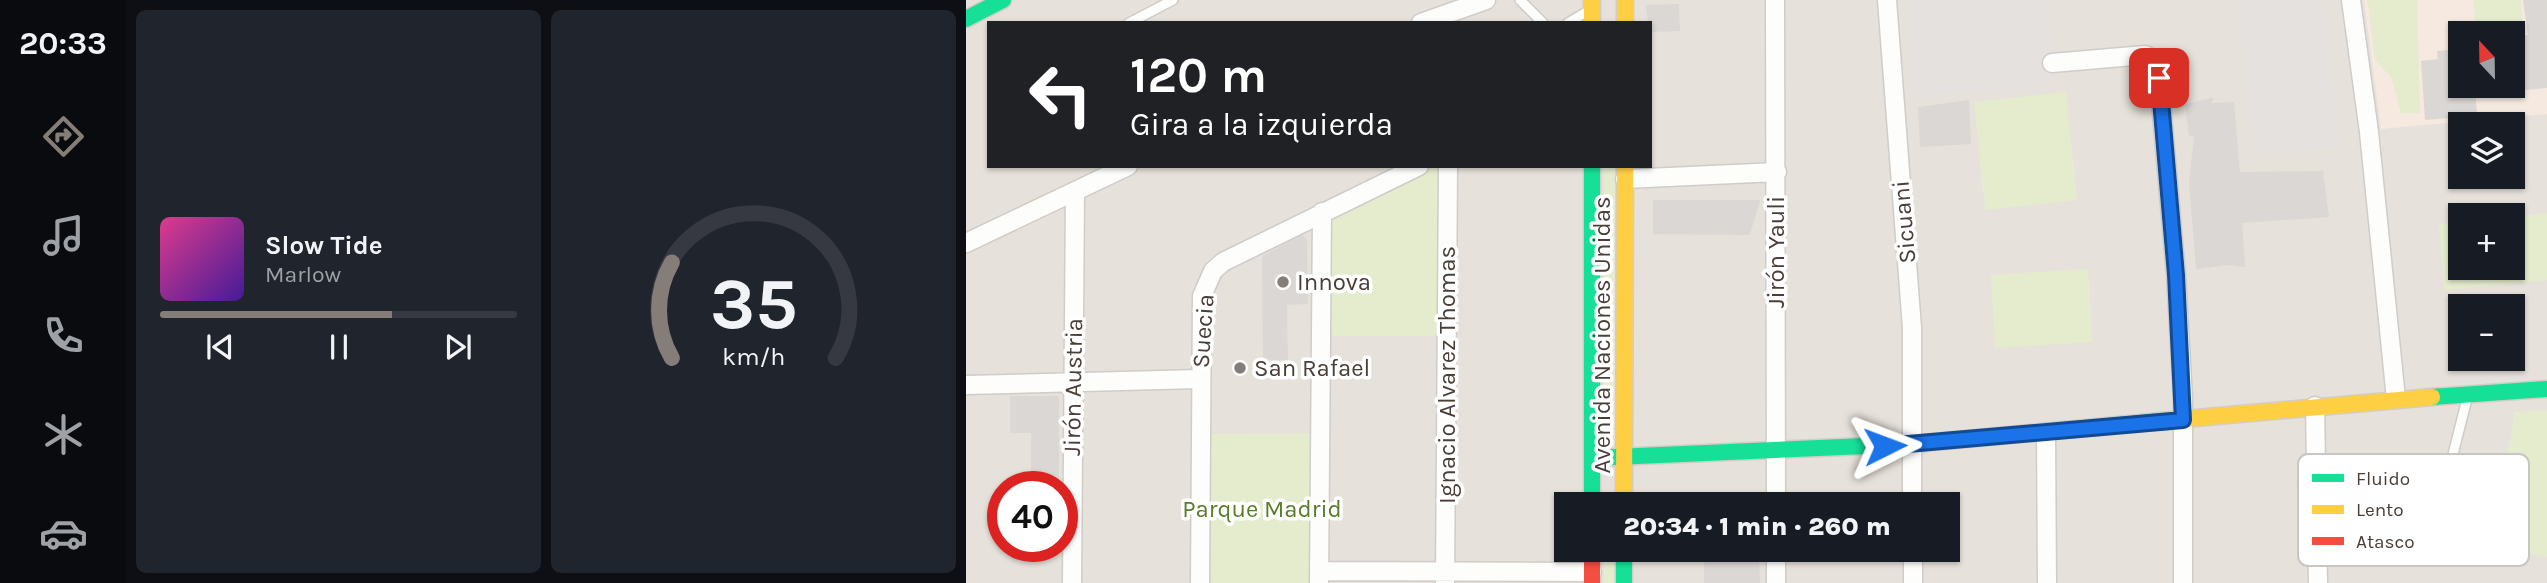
<!DOCTYPE html>
<html lang="es">
<meta charset="utf-8">
<style>
body{margin:0;font-family:Karla,sans-serif;background:#20242c;color:#f1f3f6;height:100vh;display:flex;flex-direction:column;font-size:26px;white-space:nowrap}
*{box-sizing:border-box;margin:0}
p{font-size:23px;color:#9ea1a6}
.icon{flex:none;width:38px;height:38px;fill:none;stroke:currentColor;stroke-width:2;stroke-linecap:round;stroke-linejoin:round}
.map{position:relative;flex:1;overflow:hidden}
.side{display:flex;flex-direction:column;gap:10px;padding:10px;background:#0d0f14;width:840px}
.side>*{flex:none}
.top-card{position:absolute;left:21px;top:21px;width:665px;height:147px;border-radius:0px;box-shadow:0 2px 5px #0004;background:#202124;color:#fff;overflow:hidden}
.needle{width:46px;rotate:338deg}
.fabs{position:absolute;left:1482px;top:21px;display:grid;gap:14px}
.fabs a{display:grid;place-items:center;width:77px;height:77px;border-radius:0px;background:#171b24;box-shadow:0 2px 5px #0004;font-size:35px}
.speed{position:absolute;left:21px;top:471px;display:flex;gap:14px;font-size:35px;font-weight:700;text-align:center}
.speed>*{display:grid;place-content:center;width:91px;height:91px;border-radius:50%;background:#171b24;box-shadow:0 2px 5px #0004;line-height:1}
.speed .limit{border:10px solid #d22;background:#fff;color:#111}
.pin{position:absolute;display:grid;place-items:center;width:60px;height:60px;color:#fff;margin:-30px;border-radius:14px;box-shadow:0 4px 10px #0006}
.me{position:absolute;width:77px;margin:-38px;rotate:87deg;stroke-linejoin:round;filter:drop-shadow(0 0 5px #0008)}
.turn{display:flex;align-items:center;gap:24px;height:147px;padding:0 28px;font-size:32px}
.turn .icon{width:91px;height:91px;stroke-width:2.5}
.turn b{display:block;font-size:49px;line-height:60px}
.side .widget{flex:1;display:flex;flex-direction:column;justify-content:center;gap:10px;min-width:0;padding:0 24px;border-radius:10px;background:#20242c}
.side .dial{align-items:center;gap:0}
.dial svg{height:182px;overflow:visible;fill:none;stroke:#363941;stroke-width:7;stroke-linecap:round;text-anchor:middle}
.dial text{fill:#f1f3f6;stroke:none}
.song{display:flex;align-items:center;gap:21px}
.cover{width:84px;height:84px;border-radius:10px;background:linear-gradient(135deg,hsl(330 70% 55%),hsl(260 70% 35%))}
.played{height:7px;border-radius:4px;background:linear-gradient(90deg,#857d77 65%,#363941 65%)}
.keys{display:flex;justify-content:space-around;direction:ltr}
.side .tiles{flex:1;display:grid;gap:10px;grid-template-columns:repeat(2,1fr)}
.trip{position:absolute;left:588px;top:492px;width:406px;height:70px;border-radius:0px;background:#171b24;box-shadow:0 2px 5px #0004;font-weight:800;line-height:70px;text-align:center}
main{display:flex;flex:1;min-height:0}
.tab-bar{display:flex;flex-direction:column;width:126px;justify-content:space-around;align-items:center;background:#090b0e;color:#9ea1a6}
.tab-bar .icon{width:49px;height:49px}
.tab-bar .on{color:#857d77}
.tab-bar b{font-size:32px;color:#f1f3f6}
.map>svg:first-child{display:block}
.residential{fill:#e6e1da;fill-rule:evenodd}
.commercial{fill:#f5e9e0;fill-rule:evenodd}
.green{fill:#e5eccd}
.parking{fill:#e4e1de}
.building{fill:#dbd7d4;stroke:#dbd7d3;stroke-width:2}
.lines{fill:none;stroke-linecap:round;stroke-linejoin:round}
.lane-casing{stroke:#cfccc9;stroke-width:12}
.street-casing{stroke:#cfccc9;stroke-width:21}
.fast-casing{stroke:#d3cdc5;stroke-width:19}
.slow-casing{stroke:#d3cdc5;stroke-width:19}
.jam-casing{stroke:#d3cdc5;stroke-width:19}
.lane{stroke:#fdfdfc;stroke-width:9}
.street{stroke:#fdfdfc;stroke-width:18}
.fast{stroke:#16e098;stroke-width:16}
.slow{stroke:#ffcf43;stroke-width:16}
.jam{stroke:#f24e42;stroke-width:16}
.route-casing{stroke:#114b97;stroke-width:18}
.route{stroke:#1a73e8;stroke-width:12}
.poi-dot{fill:#857d77;stroke:#fff;stroke-width:2.5}
.labels{text-anchor:middle;stroke-width:7;stroke-linejoin:round;paint-order:stroke}
.street-label{font-size:24px;fill:#4a3f38;stroke:#fff}
.poi-label{font-size:24px;fill:#4a3f38;stroke:#fff;text-anchor:start}
.park-label{font-size:24px;fill:#597d2a;stroke:#fff}
.key{fill:#fff;stroke:#c9c5c3;stroke-width:2}
.key-label{font-size:19px;fill:#4a3f38}
</style>
<main>
<nav class="tab-bar">
<b>20:33</b>
<svg class="icon on" aria-label="directions" viewBox="0 0 24 24"><path d="M12 3l9 9-9 9-9-9zM9 14v-3h6M13 9l2 2-2 2"/></svg>
<svg class="icon" aria-label="music" viewBox="0 0 24 24"><path d="M9 18V5l10-2v13"/><circle cx="6" cy="18" r="3"/><circle cx="16" cy="16" r="3"/></svg>
<svg class="icon" aria-label="phone" viewBox="0 0 24 24"><path d="M5 4h4l2 5-3 2q2 4 5 5l2-3 5 2v4C11 20 4 13 5 4z"/></svg>
<svg class="icon" aria-label="climate" viewBox="0 0 24 24"><path d="M12 3v18M4 7l16 10M4 17L20 7"/></svg>
<svg class="icon" aria-label="car" viewBox="0 0 24 24"><path d="M5 17H2v-5l4-1 3-4h7l3 4 3 1v5h-3M9 17h6M6 11h13"/><circle cx="7" cy="17" r="2"/><circle cx="17" cy="17" r="2"/></svg>
</nav>
<section class="side">
<div class="tiles">
<div class="widget">
<div class="song"><i class="cover"></i><div><b>Slow Tide</b><p>Marlow</p></div></div>
<div class="played"></div>
<div class="keys"><svg class="icon" aria-label="previous" viewBox="0 0 24 24"><path d="M18 5L8 12l10 7zM5 5v14"/></svg><svg class="icon" aria-label="pause" viewBox="0 0 24 24"><path d="M8 5v14M16 5v14"/></svg><svg class="icon" aria-label="next" viewBox="0 0 24 24"><path d="M6 5l10 7-10 7zM19 5v14"/></svg></div>
</div>
<div class="widget dial"><svg viewBox="0 0 100 80">
<path d="M14 69A42 42 0 1 1 86 69"/>
<path d="M14 69A42 42 0 0 1 14 27" stroke="#857d77"/>
<text x="50" y="56" font-size="32" font-weight="700">35</text>
<text x="50" y="72" font-size="11">km/h</text>
</svg></div>
</div>
</section>
<div class="map">
<svg width="1581" height="583" viewBox="0 0 1581 583">
<rect width="100%" height="100%" fill="#f2f0ed"/>
<path class="residential" d="M0,0H1581V583H0ZM23,23H684V166H23ZM1494,33H1547V86H1494ZM1494,124H1547V177H1494ZM1494,215H1547V268H1494ZM1494,306H1547V359H1494ZM37,486H96V546H37ZM600,504H982V550H600Z"/>
<path class="commercial" d="M1398,0H1581V114L1415,129ZM1494,33H1547V86H1494Z"/>
<path class="green" d="M1401,0H1451L1454,113H1435L1425,77L1409,60Z
M1507,0H1555L1557,26L1510,30Z
M1100,92L1111,200L1019,210L1008,102Z
M458,166H481L480,336H363L362,219Z
M638,166H649L647,435L644,436L638,434Z
M1581,213V280L1478,290L1473,224L1494,222V268H1547V217Z
M1122,269L1126,342L1029,348L1025,275Z
M1581,410V557L1518,544L1545,438L1548,412Z
M346,433L347,583H245V434Z
M638,550H650V583H638Z"/>
<path class="parking" d="M941,0H1083L1088,84L950,97Z
M1271,0H1356L1374,149L1289,153Z
M1567,373L1574,389L1485,395L1488,378Z"/>
<path class="building" d="M1558,0H1581V87L1547,90V37L1563,36Z
M712,5L713,30L684,31L681,6Z
M1494,50V86H1508L1510,115L1460,119L1456,62L1473,60L1472,52Z
M1246,99L1244,104L1267,103L1273,173L1356,172L1362,216L1275,222L1278,266L1262,264L1231,268L1224,183L1229,135H1224L1220,105Z
M1002,101L1004,143L955,146L953,108Z
M688,201H793L783,234L688,233Z
M336,236L340,240L341,303L320,304L321,359H298L297,257Z
M45,397H92V486H66V432H45Z
M739,552H792L793,583H739Z"/>
<g class="lines">
<g class="lane-casing">
<path id="lane" d="M554,0L577,23
M163,23L207,0
M602,23L622,11
M1468,529L1501,399"/>
</g>
<g class="street-casing">
<path id="street" d="M809,0L810,504
M921,0L946,328V504
M1385,0L1403,132L1430,399
M455,23L520,0
M1086,63L1179,55L1185,58L1192,68L1210,275L1217,398V583
M659,179L811,172
M0,243L162,166
M0,385L233,379
M1349,406L1352,583
M1080,432L1081,583
M810,550V583
M947,550V583
M353,571L626,572
M106,583L109,192
M234,583L236,296L247,271L257,262L453,166
M353,583L356,212
M479,583L482,166"/>
</g>
<g class="fast-casing">
<path id="fast" d="M0,19L37,0
M626,166V504
M1466,397L1581,389
M626,458L946,444L1196,421
M658,550V583"/>
</g>
<g class="slow-casing">
<path id="slow" d="M626,0V23
M659,0V23
M1196,421L1466,397
M658,504L659,166"/>
</g>
<g class="jam-casing">
<path id="jam" d="M626,550V583"/>
</g>
<use href="#lane" class="lane"/>
<use href="#street" class="street"/>
<use href="#fast" class="fast"/>
<use href="#slow" class="slow"/>
<use href="#jam" class="jam"/>
</g>
<g class="lines">
<g class="route-casing">
<path id="route" d="M919,446L1217,420L1210,275L1193,78"/>
</g>
<use href="#route" class="route"/>
</g>
<g class="poi-dot">
<circle cx="317" cy="282" r="7"/>
<circle cx="274" cy="368" r="7"/>
</g>
<g class="labels">
<g class="street-label">
<text transform="translate(938 222) rotate(-95)" y="8">Sicuani</text>
<text transform="translate(810 252) rotate(-90)" y="8">Jirón Yauli</text>
<text transform="translate(237 331) rotate(-86)" y="8">Suecia</text>
<text transform="translate(636 335) rotate(-90)" y="8">Avenida Naciones Unidas</text>
<text transform="translate(481 375) rotate(-90)" y="8">Ignacio Alvarez Thomas</text>
<text transform="translate(107 387) rotate(-89)" y="8">Jirón Austria</text>
</g>
<g class="poi-label">
<text x="331" y="290">Innova</text>
<text x="288" y="376">San Rafael</text>
</g>
<g class="park-label">
<text x="296" y="517">Parque Madrid</text>
</g>
</g>
<rect x="1332" y="454" width="231" height="112" rx="10" class="key"/>
<rect x="1346" y="474" width="32" height="8" fill="#16e098"/>
<rect x="1346" y="505" width="32" height="9" fill="#ffcf43"/>
<rect x="1346" y="537" width="32" height="8" fill="#f24e42"/>
<g class="key-label">
<text x="1390" y="485">Fluido</text>
<text x="1390" y="516">Lento</text>
<text x="1390" y="548">Atasco</text>
</g>
</svg>
<div class="fabs">
<a><svg class="needle" viewBox="-14 -14 28 28"><path d="M0-13l5 13h-10z" fill="#e53935"/><path d="M0 13l5-13h-10z" fill="#9ea1a6"/></svg></a>
<a><svg class="icon" aria-label="layers" viewBox="0 0 24 24"><path d="M12 4l9 5-9 5-9-5zM3 14l9 5 9-5"/></svg></a>
<a>+</a>
<a>−</a>
</div>
<div class="speed"><div class="limit">40</div></div>
<div class="pin" style="left:1193px;top:78px;background:#d93025"><svg class="icon" aria-label="arrive" viewBox="0 0 24 24"><path d="M6 21V4h12l-3 4 3 4H6"/></svg></div>
<svg class="me" style="left:919px;top:446px" viewBox="-20 -20 40 40"><path d="M0-17L14 15 0 8-14 15z" fill="#1a73e8" stroke="#fff" stroke-width="4"/></svg>
<div class="trip">20:34 · 1 min · 260 m</div>
<div class="top-card">
<div class="turn"><svg class="icon" aria-label="left" viewBox="0 0 24 24"><path d="M17 20v-9H6M10 6l-5 5 5 5"/></svg><div><b>120 m</b>Gira a la izquierda</div></div>
</div>
</div>
</main>
